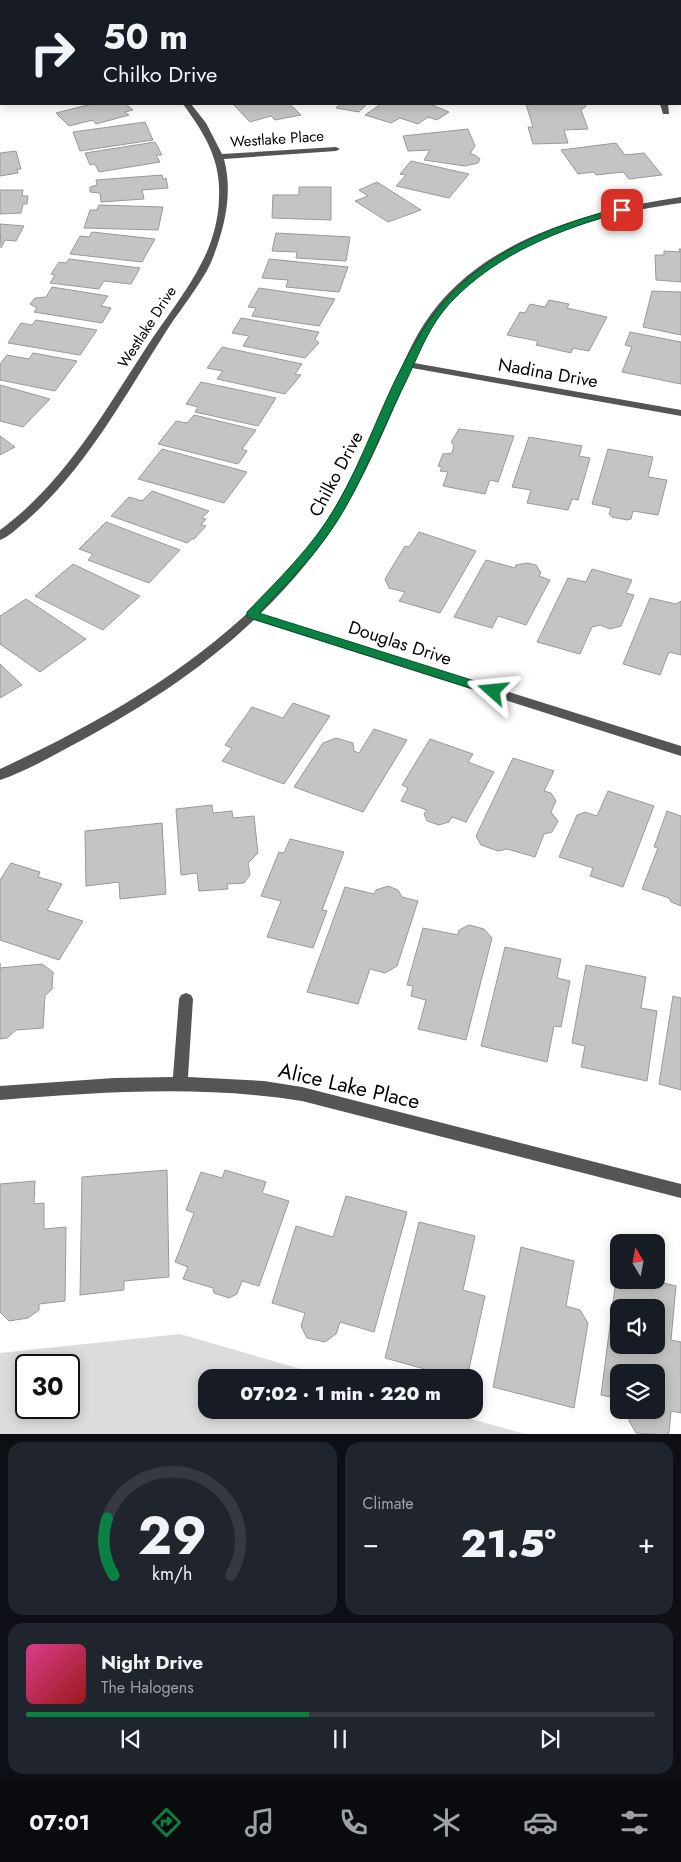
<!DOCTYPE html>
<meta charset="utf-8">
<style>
body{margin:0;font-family:Jost,sans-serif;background:#20242c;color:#f1f3f6;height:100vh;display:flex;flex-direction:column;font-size:19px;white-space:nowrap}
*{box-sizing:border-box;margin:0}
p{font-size:16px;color:#9ea1a6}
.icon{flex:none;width:28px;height:28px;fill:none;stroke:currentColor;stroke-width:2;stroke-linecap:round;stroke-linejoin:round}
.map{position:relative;height:1434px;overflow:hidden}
.side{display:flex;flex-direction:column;gap:8px;padding:8px;background:#0d0f14;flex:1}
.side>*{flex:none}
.banner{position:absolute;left:0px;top:0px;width:681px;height:105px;box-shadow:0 2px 12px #0003;background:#171b24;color:#f1f3f6;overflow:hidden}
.needle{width:32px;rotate:350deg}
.fabs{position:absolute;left:610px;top:1234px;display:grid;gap:10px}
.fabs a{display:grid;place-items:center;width:55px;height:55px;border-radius:10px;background:#171b24;box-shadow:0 2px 12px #0003;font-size:25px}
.speed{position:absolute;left:15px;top:1354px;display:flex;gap:10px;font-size:25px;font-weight:700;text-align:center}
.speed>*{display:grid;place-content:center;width:65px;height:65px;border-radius:50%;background:#171b24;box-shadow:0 2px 12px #0003;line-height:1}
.speed .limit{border:2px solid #111;border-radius:8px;background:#fff;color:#111}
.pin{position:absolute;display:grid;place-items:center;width:42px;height:42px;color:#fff;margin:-21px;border-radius:10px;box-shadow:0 2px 8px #0006}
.me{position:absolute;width:55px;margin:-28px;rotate:288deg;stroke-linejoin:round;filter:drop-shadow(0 0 4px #0008)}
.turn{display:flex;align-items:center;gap:18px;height:105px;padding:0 20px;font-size:22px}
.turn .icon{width:65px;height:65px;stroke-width:2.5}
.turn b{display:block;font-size:35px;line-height:42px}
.big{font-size:38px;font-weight:800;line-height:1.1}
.side .tile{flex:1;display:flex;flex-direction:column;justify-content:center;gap:8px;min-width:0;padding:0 18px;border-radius:15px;background:#20242c}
.side .dial{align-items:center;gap:0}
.dial svg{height:130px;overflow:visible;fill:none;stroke:#363941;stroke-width:7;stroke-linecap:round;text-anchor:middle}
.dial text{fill:#f1f3f6;stroke:none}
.song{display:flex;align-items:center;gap:15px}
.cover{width:60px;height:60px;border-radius:8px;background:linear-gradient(135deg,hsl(330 70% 55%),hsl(0 70% 35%))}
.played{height:5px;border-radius:2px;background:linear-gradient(90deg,#0b8043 45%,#363941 45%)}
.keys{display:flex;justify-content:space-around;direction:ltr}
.heat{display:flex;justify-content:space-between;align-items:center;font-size:28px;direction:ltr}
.side .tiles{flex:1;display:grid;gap:8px;grid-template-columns:1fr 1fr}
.tile:last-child{grid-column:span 2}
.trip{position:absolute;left:198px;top:1369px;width:285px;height:50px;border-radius:15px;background:#171b24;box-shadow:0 2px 12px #0003;font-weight:800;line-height:50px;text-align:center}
.dock{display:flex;height:80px;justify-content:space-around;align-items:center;background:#090b0e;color:#9ea1a6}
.dock .icon{width:35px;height:35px}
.dock .selected{color:#0b8043}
.dock b{font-size:22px;color:#f1f3f6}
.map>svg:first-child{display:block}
.green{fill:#dcdcdc;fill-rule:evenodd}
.building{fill:#c4c4c4;stroke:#999;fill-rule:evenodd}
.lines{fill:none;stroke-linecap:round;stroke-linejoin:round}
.minor{fill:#555;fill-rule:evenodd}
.route{fill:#0b8043;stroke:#07532c}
.labels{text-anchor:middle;stroke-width:4.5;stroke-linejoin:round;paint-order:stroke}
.far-street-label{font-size:15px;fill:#000;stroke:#fff}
.street-label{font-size:18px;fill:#000;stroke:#fff}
.near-street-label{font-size:21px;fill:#000;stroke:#fff}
</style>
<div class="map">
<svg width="681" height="1435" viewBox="0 0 681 1435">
<rect width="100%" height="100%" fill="#fff"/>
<path class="green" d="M180,1334L328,1377L206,1378V1410H440L525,1434H0V1353ZM26,1365H69V1408H26Z"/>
<path class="building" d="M265,0H320L262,1Z
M519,0H598L601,1H517Z
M92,104H126L133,110L125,112L129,115L96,124L93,120L69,126L56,113Z
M233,104H290L301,115L275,120L271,116L250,122Z
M340,104H367L359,112L336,108Z
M381,104H430L449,112L437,120L428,117L418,124L400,118L391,123L365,115Z
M526,104H585L586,106L581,110L588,129L564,130L568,143L533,144L528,127H533Z
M145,122L153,140L80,151L73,132Z
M468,129L475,146L470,154L475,155L480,159L478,163L465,166L424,160L430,150L408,151L403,136Z
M155,142L162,155H156L160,162L99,172L95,164L90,165L85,153Z
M616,143L625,155L644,153L662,175L629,179L623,172L596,175L594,172L578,174L561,150Z
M16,151L21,169H17L18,173L0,176V153Z
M411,161L469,174L449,198L396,186L406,175L400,174Z
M162,175L163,179L166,178L168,188L142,190L144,199L101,202L100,193L90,192V187L97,185L96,180Z
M377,182L421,210L388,222L355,201L368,196L359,190Z
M299,187H331V220L272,218L273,195H299Z
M0,190H23L22,196H28L27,204H23L21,213L0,214Z
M99,205L163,207L158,230L84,228L90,210H97Z
M0,224L24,226L16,241L5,240L1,248Z
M92,232L155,239L142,262L70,254L80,236L89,237Z
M276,233L350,237L346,261L296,258L297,252L272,251Z
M679,249H681V282L656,280L655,255H664V251L680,252Z
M69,259L140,268L131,284L104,281L99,289L50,283L55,275L51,274L59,262L66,263Z
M269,259L348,267L339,292L286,287L288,280L262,278Z
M52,287L108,296L101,306L111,308L102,323L34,312L37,308L30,304L35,298L46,297Z
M259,288L335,299L319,326L252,316L256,308L248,307Z
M652,291L681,292V335L643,327Z
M549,300L569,304L567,308L607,317L589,351L573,348L571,353L536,345L538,341L507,335L520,312L525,313L530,304L545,307Z
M241,318L319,332L315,339L319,343L305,358L243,346L249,336L232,333Z
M36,320L97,330L80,355L8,343L21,323L32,325Z
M630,332L681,342V384L622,372L632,347L625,345Z
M222,347L302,364L295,374L301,375L285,394L217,379L223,371L207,368Z
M33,353L77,361L55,391L0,380V364L7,355L29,359Z
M201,382L276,398L258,426L195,412L198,407L186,404Z
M0,385L50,399L23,427L0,421Z
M194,415L256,430L242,449L247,451L238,464L158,444L176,421L187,423Z
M459,429L514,436L498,482L490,480L485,494L443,486L448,472L440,471L442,467L438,466L443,454L452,453L454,446L451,442Z
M0,436L15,447L0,455Z
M529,437L582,446L579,456L590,458L578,500L572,499L568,510L527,503L531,490L512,487Z
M162,449L247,472L224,503L138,479Z
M608,449L653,457L648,477L667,480L658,515L633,511L631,519L627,520L612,517L609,514L611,508L592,504Z
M152,491L209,511L202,518L206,519L201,525L206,526L194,539H192L187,543L111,516L129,497L142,501Z
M106,522L180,550L149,583L88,560L93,554L79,549Z
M419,532L476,551L440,613L399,601L405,592L389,588L385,579L405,546L409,547Z
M486,560L515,568L516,565L527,563L536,565L541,573L539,576L550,580L526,625L498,616L492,628L454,617Z
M73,564L140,596L103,630L35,596Z
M592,569L632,580L626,593L634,595L621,626L610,629L600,625L592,627L580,654L537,642L568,578L586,582Z
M650,598L676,604L681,601V655L669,652L660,675L623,664Z
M26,599L86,639L40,672L0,644V616Z
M0,664L22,685L0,698Z
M293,703L330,716L284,784L222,761L232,748L225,745L252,707L283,718Z
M374,729L407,740L363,812L294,787L323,743L336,738L353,743L354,751L359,753Z
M430,739L473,754L468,762L494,772L466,822L452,817L449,822L439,825L427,821L424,814L427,810L401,801L408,788L402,785Z
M513,758L554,771L544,791L551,793L556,801L551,812L558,821L552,832L544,834L535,857L507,849L498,851L481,845L476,836Z
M608,791L654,806L623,887L590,876L593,868L559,857L577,815L585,812L597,816Z
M212,805L213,813L232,811L233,818L254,816L258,853L248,863L250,875L244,883L227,884L228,889L199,891L197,873L181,875L176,809Z
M667,811L681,816V906L671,902L669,898L642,889L658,848L654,847Z
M162,823L166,894L120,899L119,882L86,886L85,831Z
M290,839L344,852L322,910L327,911L313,948L267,937L281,901L261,896L279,852L284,853Z
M11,863L40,872L38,877L62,884L47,910L83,921L59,960L0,940V880Z
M388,886L398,890L402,897L418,901L397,966L385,973L370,969L358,1004L307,992L345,887L374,894L376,890Z
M469,925L484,929L492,938L466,1040L418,1029L426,1000L411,996L413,986L407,985L423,928L458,935L459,930Z
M505,947L561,959L557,978L570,981L561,1027L554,1026L547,1062L481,1046Z
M0,963V968L42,964L53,972L52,989L45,996L43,1028L16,1030L7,1038L0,1039Z
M586,965L646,977L641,1008L657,1011L647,1081L581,1067L585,1046L572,1043Z
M673,996L681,998V1090L659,1084Z
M167,1170L169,1277L124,1281V1290L80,1295L82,1177Z
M225,1170L266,1182L262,1193L289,1201L259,1286L242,1281L237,1294L229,1298L214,1293L213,1288L183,1279L188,1267L175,1262L194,1213L186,1210L201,1172L222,1178Z
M35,1181L34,1204L44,1203V1229L66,1227L65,1301L39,1304V1310L28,1318L9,1321L0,1312V1184Z
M346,1196L407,1212L374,1332L340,1322L336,1334L325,1342L307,1338L301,1326L305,1313L272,1303L296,1226L333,1237Z
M419,1222L475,1236L463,1290L485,1296L467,1378H457L385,1358Z
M521,1247L574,1261L566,1306L580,1310L588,1323L574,1408L493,1387Z
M617,1272H619V1280H652L676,1286L671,1340L681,1342V1413L671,1411L669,1433L666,1435L636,1433L629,1421L630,1410H656V1372H619V1399L601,1395ZM619,1308H656V1345H619Z"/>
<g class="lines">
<path class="minor" d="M13,0H22L23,1H14Z
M397,0H407L408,1H398Z
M680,44H681V48H680Z
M183,104H191L206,123L222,154L336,147L340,149L336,151L224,159C233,193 225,227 212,260C204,280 180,310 167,330C124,397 85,470 25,522C17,528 9,537 0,540V530C64,483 103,414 146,348C164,320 187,292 202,262C212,244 219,218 219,197C221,159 204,133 183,104Z
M660,104H668L669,114H663Z
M681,197V203C593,215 484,245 433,326C426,337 420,351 414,363L681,410V416L412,368C390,415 372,463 346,507C323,546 293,582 260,614L681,746V756L254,620C199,672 135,712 69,747C47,759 24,772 0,780V769C114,716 226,651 305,551C341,506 364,452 388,399C399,374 409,347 424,324C479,239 588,211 681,197Z
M186,993L191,995L193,999L188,1077L264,1081L302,1087L681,1184V1198L302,1101C201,1085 101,1092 0,1100V1086L114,1078L173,1077L179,999L181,995Z"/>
</g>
<path class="route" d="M622,207L625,208V211C561,229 497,253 450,303C431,323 420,351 409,375C387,419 369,465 345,508C323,548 289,581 259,613L497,688V694H489L247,617V612C278,580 312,547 335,508C367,454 385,391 418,338C464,260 539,229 622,207Z"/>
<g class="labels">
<g class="far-street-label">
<text transform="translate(277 139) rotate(-4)" y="5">Westlake Place</text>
<text transform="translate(147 327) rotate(-57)" y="5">Westlake Drive</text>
</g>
<g class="street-label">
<text transform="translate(548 373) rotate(10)" y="6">Nadina Drive</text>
<text transform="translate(336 474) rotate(-62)" y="6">Chilko Drive</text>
<text transform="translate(400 643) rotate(18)" y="6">Douglas Drive</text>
</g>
<g class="near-street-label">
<text transform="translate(349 1086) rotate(13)" y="7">Alice Lake Place</text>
</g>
</g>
</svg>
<div class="fabs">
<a><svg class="needle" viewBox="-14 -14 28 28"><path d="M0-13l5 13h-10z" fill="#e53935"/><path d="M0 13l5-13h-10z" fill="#9ea1a6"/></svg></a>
<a><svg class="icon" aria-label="sound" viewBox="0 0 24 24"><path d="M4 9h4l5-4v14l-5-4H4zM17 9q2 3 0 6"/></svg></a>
<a><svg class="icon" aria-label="layers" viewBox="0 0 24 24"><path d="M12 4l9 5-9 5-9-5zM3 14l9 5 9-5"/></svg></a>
</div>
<div class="speed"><div class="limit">30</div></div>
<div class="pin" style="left:622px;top:210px;background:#d93025"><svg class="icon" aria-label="arrive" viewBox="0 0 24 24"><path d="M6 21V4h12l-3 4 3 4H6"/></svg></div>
<svg class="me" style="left:493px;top:691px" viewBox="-20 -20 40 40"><path d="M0-17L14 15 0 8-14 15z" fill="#0b8043" stroke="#fff" stroke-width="4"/></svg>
<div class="trip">07:02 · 1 min · 220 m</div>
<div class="banner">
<div class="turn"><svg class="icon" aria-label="right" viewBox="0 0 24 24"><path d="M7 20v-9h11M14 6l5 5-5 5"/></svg><div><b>50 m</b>Chilko Drive</div></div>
</div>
</div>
<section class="side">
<div class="tiles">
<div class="tile dial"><svg viewBox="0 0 100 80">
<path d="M14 69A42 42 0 1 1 86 69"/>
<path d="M14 69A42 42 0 0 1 10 34" stroke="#0b8043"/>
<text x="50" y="56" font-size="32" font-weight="700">29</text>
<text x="50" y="72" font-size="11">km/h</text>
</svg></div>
<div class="tile"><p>Climate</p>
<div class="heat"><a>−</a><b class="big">21.5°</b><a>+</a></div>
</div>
<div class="tile">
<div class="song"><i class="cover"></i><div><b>Night Drive</b><p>The Halogens</p></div></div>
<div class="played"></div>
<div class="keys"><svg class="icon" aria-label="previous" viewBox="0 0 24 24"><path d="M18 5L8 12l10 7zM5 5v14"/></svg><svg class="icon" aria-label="pause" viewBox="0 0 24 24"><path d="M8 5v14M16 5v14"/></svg><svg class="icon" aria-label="next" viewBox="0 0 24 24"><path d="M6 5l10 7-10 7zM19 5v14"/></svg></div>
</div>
</div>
</section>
<nav class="dock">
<b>07:01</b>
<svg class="icon selected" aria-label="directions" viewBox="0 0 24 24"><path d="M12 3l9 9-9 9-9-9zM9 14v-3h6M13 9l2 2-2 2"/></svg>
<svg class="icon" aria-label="music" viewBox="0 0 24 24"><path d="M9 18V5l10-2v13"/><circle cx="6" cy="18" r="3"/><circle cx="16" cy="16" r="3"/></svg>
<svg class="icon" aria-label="phone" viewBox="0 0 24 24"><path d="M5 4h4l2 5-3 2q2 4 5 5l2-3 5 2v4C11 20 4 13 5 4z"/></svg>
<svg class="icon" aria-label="climate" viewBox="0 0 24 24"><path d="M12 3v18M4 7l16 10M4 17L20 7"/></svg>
<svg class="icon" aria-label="car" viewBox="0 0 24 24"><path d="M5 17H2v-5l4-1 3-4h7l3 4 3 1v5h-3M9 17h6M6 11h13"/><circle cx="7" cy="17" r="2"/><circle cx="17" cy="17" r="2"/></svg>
<svg class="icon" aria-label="filters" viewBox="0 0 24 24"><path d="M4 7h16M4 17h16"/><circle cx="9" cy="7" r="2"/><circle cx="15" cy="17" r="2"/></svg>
</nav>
